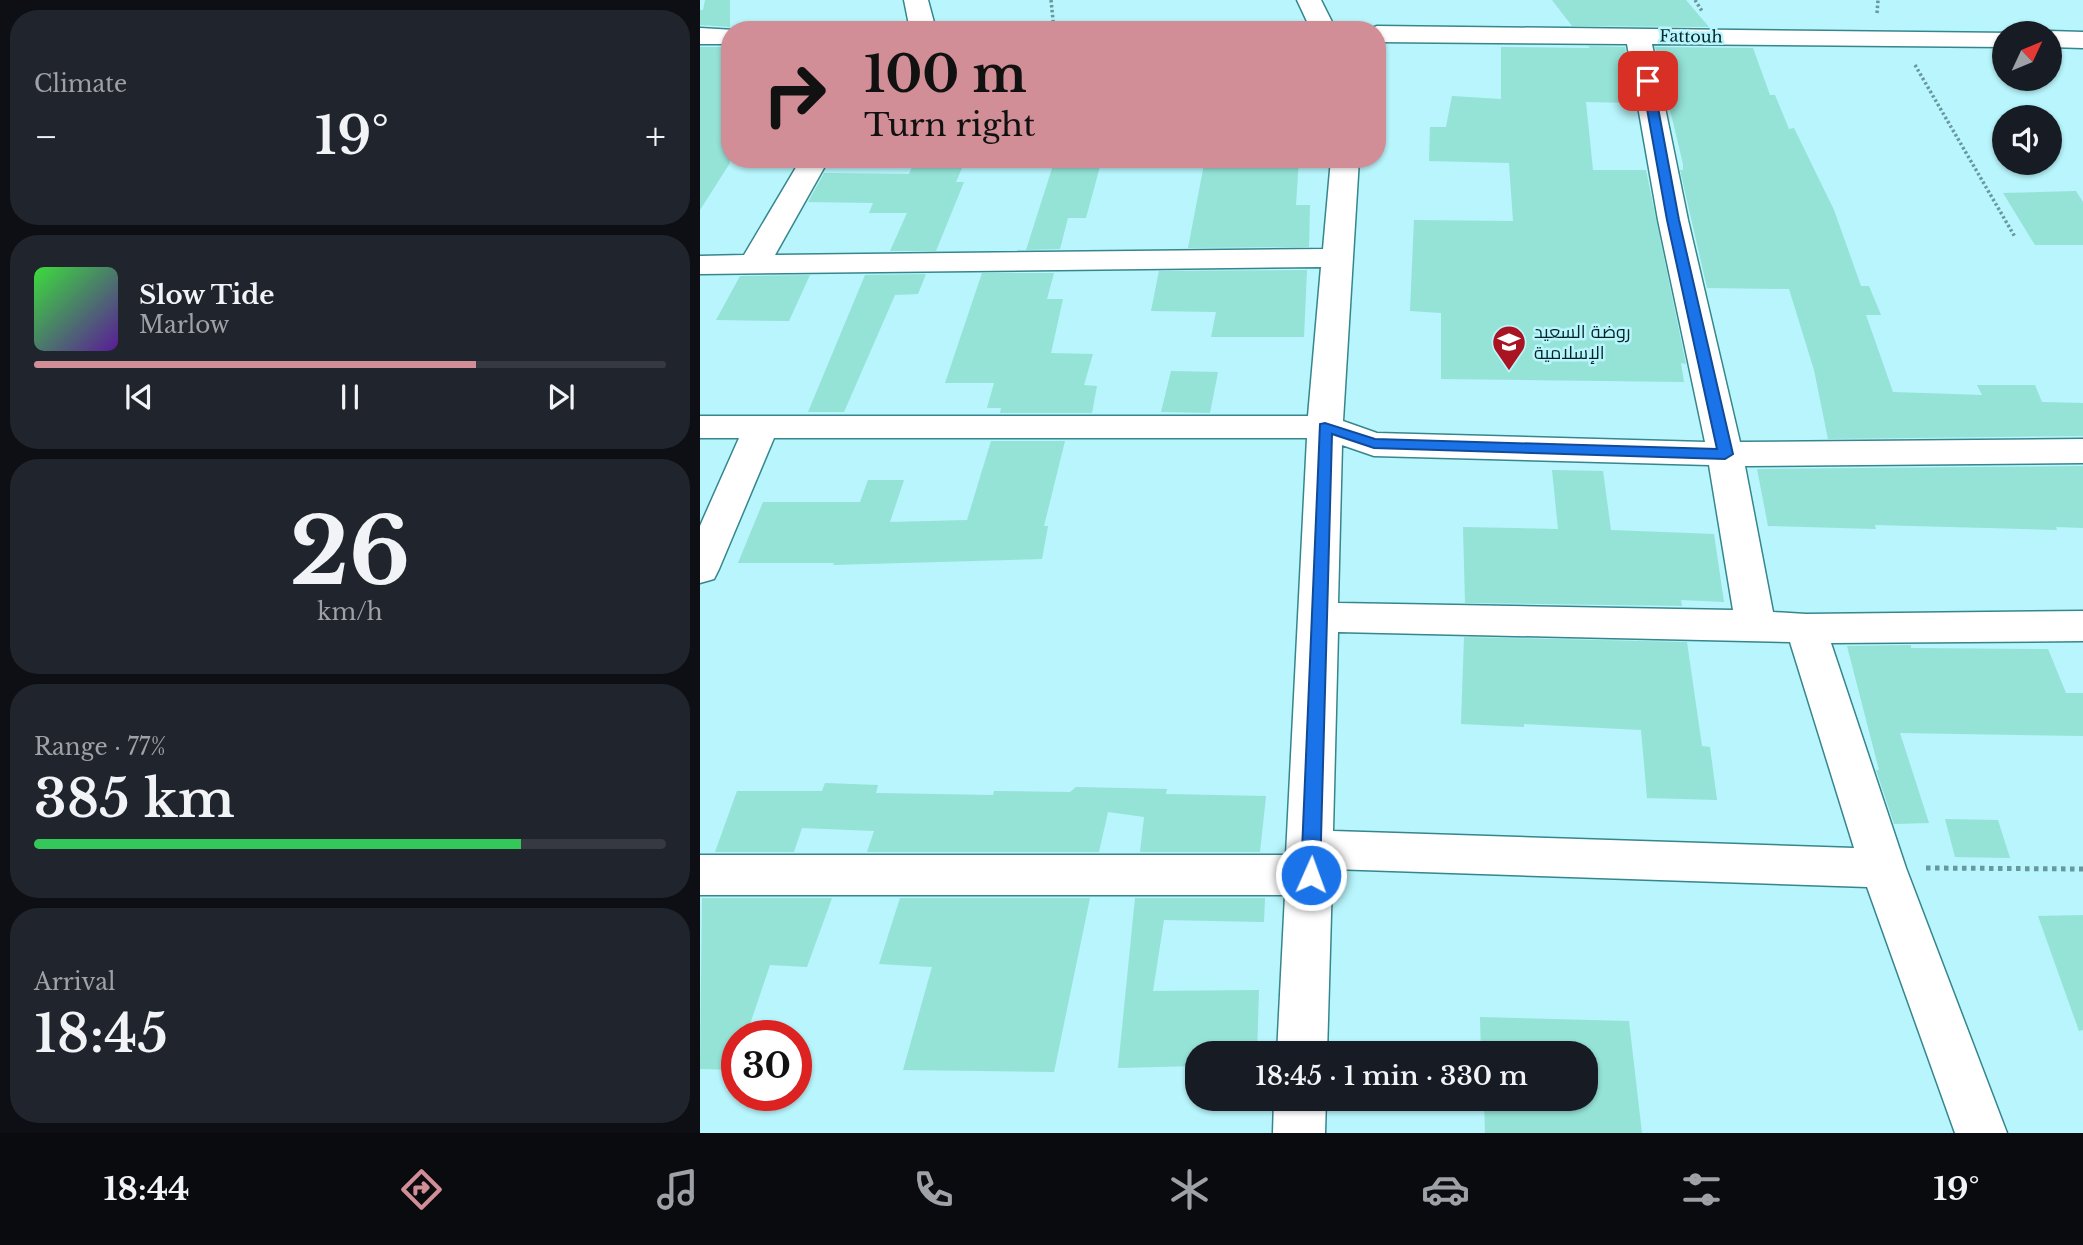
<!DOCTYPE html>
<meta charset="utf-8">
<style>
body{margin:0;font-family:"Libre Baskerville",Cairo,serif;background:#20242c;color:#f1f3f6;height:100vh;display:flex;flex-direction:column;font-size:26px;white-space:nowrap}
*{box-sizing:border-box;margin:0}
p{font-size:23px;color:#9ea1a6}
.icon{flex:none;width:38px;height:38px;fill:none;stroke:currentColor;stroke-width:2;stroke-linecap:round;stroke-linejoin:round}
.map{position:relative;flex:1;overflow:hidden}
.panel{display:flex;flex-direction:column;gap:10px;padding:10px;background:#0d0f14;width:700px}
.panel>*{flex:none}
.banner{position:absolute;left:21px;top:21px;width:665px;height:147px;border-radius:28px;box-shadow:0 2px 5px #0004;background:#d18e97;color:#111;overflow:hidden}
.needle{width:46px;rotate:46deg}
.controls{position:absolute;left:1292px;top:21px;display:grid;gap:14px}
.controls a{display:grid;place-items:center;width:70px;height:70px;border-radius:50%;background:#171b24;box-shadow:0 2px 5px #0004;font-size:35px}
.speed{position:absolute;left:21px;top:1020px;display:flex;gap:14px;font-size:35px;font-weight:700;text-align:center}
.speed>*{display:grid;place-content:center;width:91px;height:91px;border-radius:50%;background:#171b24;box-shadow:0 2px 5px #0004;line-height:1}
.speed .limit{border:10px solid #d22;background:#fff;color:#111}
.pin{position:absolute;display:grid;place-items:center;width:60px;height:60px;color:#fff;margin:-30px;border-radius:14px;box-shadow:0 4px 10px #0006}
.me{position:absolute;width:77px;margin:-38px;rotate:2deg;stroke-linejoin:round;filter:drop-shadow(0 0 5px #0008)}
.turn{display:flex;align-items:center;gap:24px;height:147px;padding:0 28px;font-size:32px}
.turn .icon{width:91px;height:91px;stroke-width:2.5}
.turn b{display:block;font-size:49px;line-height:60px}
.big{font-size:52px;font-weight:600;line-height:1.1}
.panel .tile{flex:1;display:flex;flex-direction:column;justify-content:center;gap:10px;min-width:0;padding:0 24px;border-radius:28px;background:#20242c}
.panel .dial{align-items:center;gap:0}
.dial b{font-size:91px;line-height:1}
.song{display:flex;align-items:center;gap:21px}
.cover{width:84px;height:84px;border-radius:10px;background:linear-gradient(135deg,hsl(120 70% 55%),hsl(270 70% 35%))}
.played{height:7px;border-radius:4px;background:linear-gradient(90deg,#d18e97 70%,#363941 70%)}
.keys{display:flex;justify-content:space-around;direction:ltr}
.heat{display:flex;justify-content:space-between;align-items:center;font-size:38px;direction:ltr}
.charge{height:10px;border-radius:5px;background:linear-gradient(90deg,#34c759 77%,#363941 0)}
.trip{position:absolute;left:485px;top:1041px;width:413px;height:70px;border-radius:28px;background:#171b24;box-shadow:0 2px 5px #0004;font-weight:600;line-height:70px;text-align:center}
.menu{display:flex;height:112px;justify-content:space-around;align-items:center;background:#090b0e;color:#9ea1a6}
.menu .icon{width:49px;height:49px}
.menu .active{color:#d18e97}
.menu b{font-size:32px;color:#f1f3f6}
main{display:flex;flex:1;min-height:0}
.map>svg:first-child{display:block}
.building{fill:#95e2d7}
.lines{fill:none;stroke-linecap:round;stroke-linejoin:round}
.minor-casing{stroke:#36868e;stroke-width:3}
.path-far1{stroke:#67989d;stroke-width:3.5;stroke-dasharray:2.5 2.5;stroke-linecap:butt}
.path{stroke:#67989d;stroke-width:5;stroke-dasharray:4.5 4.5;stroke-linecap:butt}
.minor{fill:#fff;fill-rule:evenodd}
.route{fill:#1a73e8;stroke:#114b97;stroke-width:2}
.labels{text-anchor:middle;stroke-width:5;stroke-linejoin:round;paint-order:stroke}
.far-street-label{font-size:16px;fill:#022528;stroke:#b8f5fc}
.poi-label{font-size:18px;fill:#022528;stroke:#b8f5fc;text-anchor:start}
</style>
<main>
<section class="panel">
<div class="tile"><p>Climate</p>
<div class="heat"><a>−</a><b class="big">19°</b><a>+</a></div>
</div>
<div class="tile">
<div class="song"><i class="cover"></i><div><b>Slow Tide</b><p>Marlow</p></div></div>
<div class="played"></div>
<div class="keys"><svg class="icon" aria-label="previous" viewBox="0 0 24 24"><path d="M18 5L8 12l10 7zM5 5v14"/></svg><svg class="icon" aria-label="pause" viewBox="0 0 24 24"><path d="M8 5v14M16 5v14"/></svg><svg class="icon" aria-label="next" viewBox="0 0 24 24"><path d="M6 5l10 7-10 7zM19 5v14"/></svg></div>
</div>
<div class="tile dial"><b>26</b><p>km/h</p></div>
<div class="tile"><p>Range · 77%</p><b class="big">385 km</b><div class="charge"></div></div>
<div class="tile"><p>Arrival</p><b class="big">18:45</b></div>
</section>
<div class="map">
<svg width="1383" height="1133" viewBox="0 0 1383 1133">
<rect width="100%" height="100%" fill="#b8f5fc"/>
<path class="building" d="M5,0H30V27L0,25V10H3Z
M852,0H986L1009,27L872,26Z
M888,46L925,47L935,103L886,102L893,170H946L986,364L981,363L984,382L741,379V313L710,311L714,220L813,221L809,163L729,161L730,127H746L752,96L801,99V47L890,48Z
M0,47H30V163L0,210Z
M955,47L1053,48L1070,95H1075L1089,129L1094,128L1134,210L1161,286H1169L1181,315H1166L1193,392L1282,395L1277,385H1335L1342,402L1383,403V436L1128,439L1114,370L1089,289L1007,288L980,170H983V164Z
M215,159H266L256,182H264L236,251H190L207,213H169L173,203L108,202L124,173L209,174Z
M355,159H402L386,218H368L360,249L326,250Z
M505,159H599L596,205H610L609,247L488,248Z
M1376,191L1383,202V245H1335L1303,193Z
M607,270L604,337H511L516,312L451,311L459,271Z
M282,273H354L347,299H363L351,353L393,354L384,385L397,386L392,413H300L301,408H287L294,383H245Z
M226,274L218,294L195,295L144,412H108L165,275Z
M110,275L89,321L16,320L40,276Z
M471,371L518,372L510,413L461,412Z
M291,441H365L344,526H348L342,559L133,565L134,563H38L63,502H160L168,480H204L190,522L267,520Z
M1383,466V528L1356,527L1357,530L1175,525L1176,529L1068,526L1057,469Z
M852,470L903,471L911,530L1014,534L1024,602L981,600L982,606L765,603L763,527L858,529Z
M764,637L987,642L1002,746L1010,747L1017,800L947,798L941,730L824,724V727L761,724Z
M1211,645V648L1348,649L1366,693H1383V736L1200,733L1229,823L1194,824L1176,770H1179L1147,646Z
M125,783L178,785L176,793L293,795L294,791L370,792L376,787L467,789L466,794L566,796L560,852H440L444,817L408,812L399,852H167L174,831L102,828L94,852H15L37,791H122Z
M1245,819L1298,820L1310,858L1255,857Z
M2,898H132L107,967L70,965L46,1036H37V1070L0,1069Z
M200,898H390L354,1072L203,1070L232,967L179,964Z
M435,898H565L564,922L464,920L453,991L559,990L557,1054H497V1066L418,1068Z
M1383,915V1030L1379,1031L1338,916Z
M780,1017L929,1021L942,1133H785L784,1099H886V1054H781Z"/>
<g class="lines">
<g class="minor-casing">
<path id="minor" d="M204,0H228L236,30H210Z
M597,0H621L636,30H611Z
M677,26L1312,33H1304V47L952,44L988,220L1040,442L1383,439V463L1045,466L1073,612L1106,614L1383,611V641L1131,643L1206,868L1307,1133H1255L1167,887L632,869L634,875L632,880L627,1054H577L585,895H0V855H586L607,438H74L19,569L14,579L0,583V526L39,438H0V416H608L621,267L0,274V256L44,255L101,159H129L75,255L623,249L631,159H659L643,421L677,433L1005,442L958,220L927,44L677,42V30H667ZM642,445L674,456L1009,465L1033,610L638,603ZM638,632L1090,642L1154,848L633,831Z
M0,28L35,30H30V44H0Z
M1349,31L1383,32V48L1349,47V33H1341Z
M574,1099H626L625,1133H573Z"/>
</g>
<path class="path-far1" d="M351,0L354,30
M995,0L1002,11
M1177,13L1178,0
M1215,65L1315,237"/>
<path class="path" d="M1226,868L1383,869"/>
<use href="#minor" class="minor"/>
</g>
<path class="route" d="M948,78L953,81L979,220L1033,454L1025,459L674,448L632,434L620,875L618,881L611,883L604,881L601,875L620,424L625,423L675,439L1017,449L967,220L942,81Z"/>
<defs>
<g id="school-pin" transform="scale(1.75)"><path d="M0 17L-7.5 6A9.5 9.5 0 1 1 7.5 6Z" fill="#a91322" stroke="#b8f5fc"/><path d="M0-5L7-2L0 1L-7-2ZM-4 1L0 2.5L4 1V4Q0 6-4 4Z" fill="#fff"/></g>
</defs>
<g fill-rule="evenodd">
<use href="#school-pin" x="809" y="342"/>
</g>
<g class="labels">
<g class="far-street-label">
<text transform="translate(991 36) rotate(1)" y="6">Fattouh</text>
</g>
<g class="poi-label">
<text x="834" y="338">روضة السعيد<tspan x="834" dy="21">الإسلامية</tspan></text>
</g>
</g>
</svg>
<div class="controls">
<a><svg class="needle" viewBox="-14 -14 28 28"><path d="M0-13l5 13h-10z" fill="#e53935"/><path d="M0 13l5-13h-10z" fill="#9ea1a6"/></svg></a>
<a><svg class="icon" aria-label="sound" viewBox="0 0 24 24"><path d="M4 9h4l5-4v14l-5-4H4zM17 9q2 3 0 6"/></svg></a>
</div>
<div class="speed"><div class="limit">30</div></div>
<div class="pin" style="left:948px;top:81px;background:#d93025"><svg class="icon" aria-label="arrive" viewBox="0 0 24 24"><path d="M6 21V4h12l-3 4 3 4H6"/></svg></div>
<svg class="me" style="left:611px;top:875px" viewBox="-20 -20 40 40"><circle r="17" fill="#1a73e8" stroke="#fff" stroke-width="3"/><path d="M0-11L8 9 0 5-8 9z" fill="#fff"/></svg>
<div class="trip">18:45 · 1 min · 330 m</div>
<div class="banner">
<div class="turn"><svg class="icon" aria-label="right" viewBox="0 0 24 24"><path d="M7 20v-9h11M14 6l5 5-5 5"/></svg><div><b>100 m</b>Turn right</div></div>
</div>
</div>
</main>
<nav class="menu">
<b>18:44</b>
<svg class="icon active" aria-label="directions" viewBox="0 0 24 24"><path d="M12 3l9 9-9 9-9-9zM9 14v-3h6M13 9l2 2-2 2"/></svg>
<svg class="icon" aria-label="music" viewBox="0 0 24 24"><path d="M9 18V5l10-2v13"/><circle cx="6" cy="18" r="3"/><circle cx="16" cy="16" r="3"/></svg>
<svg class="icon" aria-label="phone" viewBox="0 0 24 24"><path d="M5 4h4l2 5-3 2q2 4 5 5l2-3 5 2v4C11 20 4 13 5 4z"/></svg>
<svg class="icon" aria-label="climate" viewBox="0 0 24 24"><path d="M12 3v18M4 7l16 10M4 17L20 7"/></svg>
<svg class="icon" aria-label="car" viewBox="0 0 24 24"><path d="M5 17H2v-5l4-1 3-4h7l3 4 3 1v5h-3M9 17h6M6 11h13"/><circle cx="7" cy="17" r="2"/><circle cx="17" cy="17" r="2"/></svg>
<svg class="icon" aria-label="filters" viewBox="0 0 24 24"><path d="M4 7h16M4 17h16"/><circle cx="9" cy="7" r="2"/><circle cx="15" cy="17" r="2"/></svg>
<b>19°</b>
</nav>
